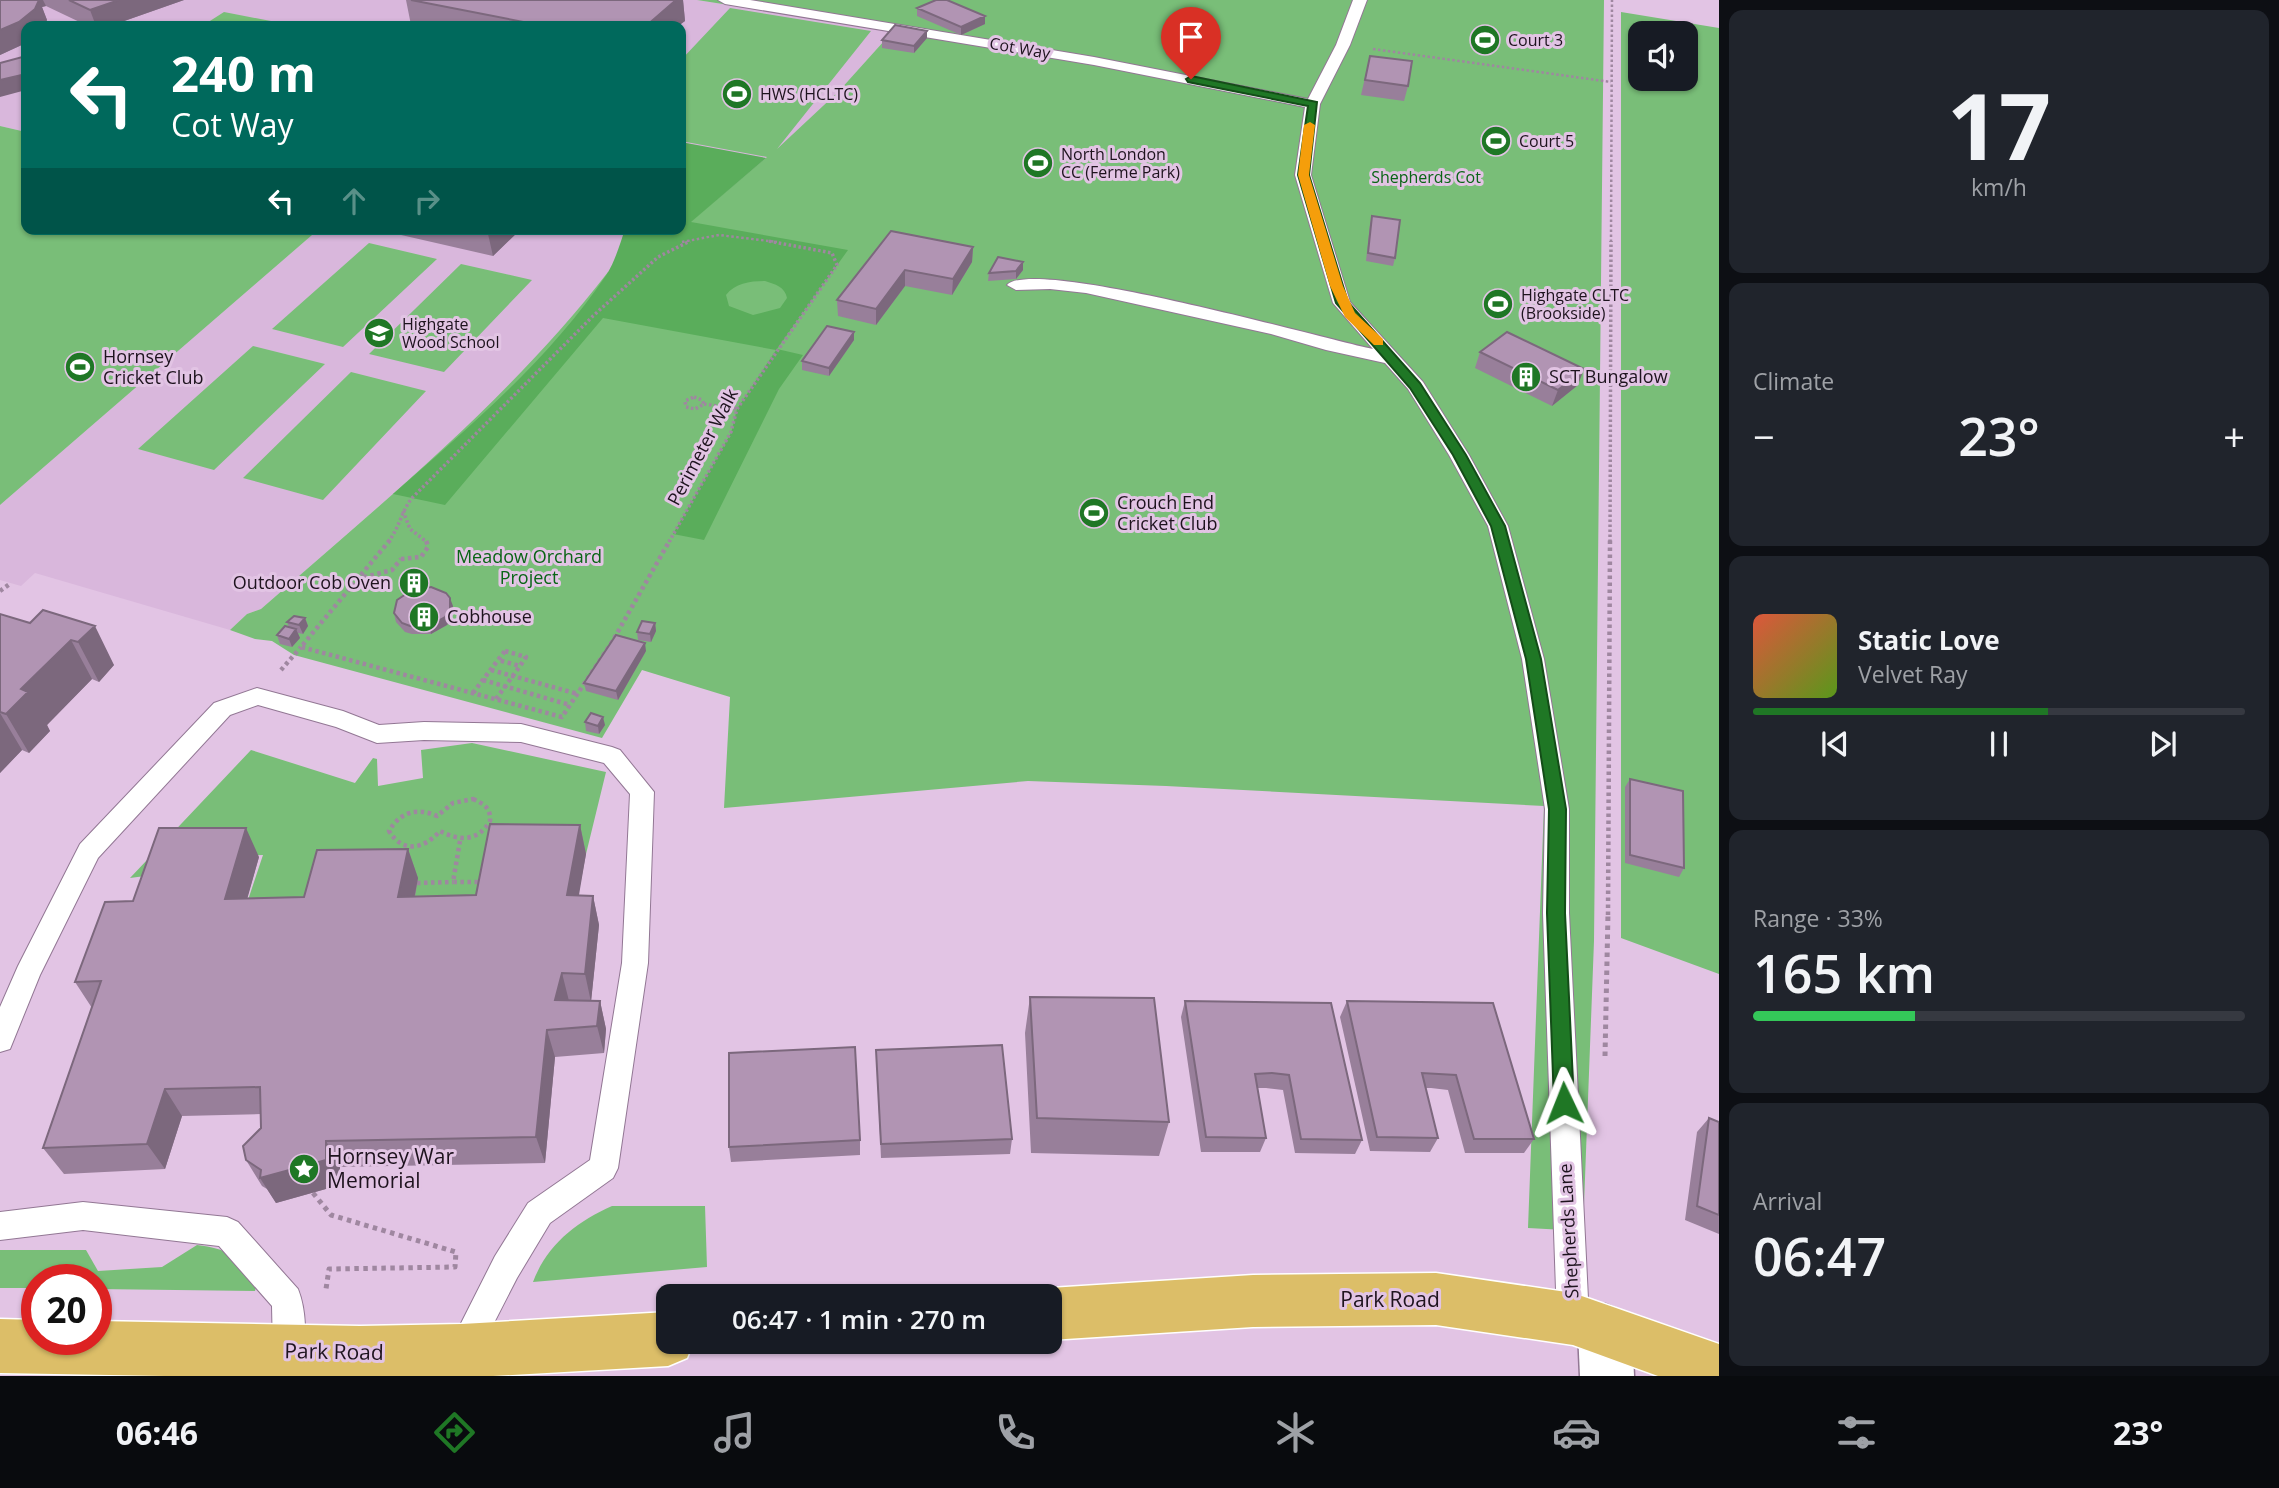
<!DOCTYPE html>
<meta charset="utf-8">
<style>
body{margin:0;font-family:"Open Sans",sans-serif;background:#20242c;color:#f1f3f6;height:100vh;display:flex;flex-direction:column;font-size:26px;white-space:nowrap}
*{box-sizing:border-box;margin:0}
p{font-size:23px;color:#9ea1a6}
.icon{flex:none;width:38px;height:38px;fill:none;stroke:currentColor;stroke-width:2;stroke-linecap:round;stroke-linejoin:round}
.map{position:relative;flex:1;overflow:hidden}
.sheet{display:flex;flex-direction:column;gap:10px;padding:10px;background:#0d0f14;width:560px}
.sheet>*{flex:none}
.guide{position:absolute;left:21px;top:21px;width:665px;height:214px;border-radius:14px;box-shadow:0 2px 5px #0004;background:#00695c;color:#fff;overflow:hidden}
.buttons{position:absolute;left:1628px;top:21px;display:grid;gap:14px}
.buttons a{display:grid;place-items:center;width:70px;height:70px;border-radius:14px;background:#171b24;box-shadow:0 2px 5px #0004;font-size:35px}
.speed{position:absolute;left:21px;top:1264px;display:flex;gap:14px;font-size:35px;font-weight:700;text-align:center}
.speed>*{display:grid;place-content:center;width:91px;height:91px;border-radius:50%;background:#171b24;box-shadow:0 2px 5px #0004;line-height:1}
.speed .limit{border:10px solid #d22;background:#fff;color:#111}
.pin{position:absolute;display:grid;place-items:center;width:60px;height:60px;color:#fff;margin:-72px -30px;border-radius:50% 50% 50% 0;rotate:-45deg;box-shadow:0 0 7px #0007}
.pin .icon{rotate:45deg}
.me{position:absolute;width:77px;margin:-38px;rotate:358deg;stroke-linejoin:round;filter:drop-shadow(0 0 5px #0008)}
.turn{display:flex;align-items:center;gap:24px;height:147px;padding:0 35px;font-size:32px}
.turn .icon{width:91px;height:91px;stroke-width:2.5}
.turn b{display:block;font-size:49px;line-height:60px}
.lanes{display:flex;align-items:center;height:66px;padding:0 35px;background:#0003;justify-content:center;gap:35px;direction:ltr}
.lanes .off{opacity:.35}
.big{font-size:52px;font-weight:600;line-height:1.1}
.sheet .card{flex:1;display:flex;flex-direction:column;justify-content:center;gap:10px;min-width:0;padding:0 24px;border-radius:14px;background:#20242c}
.sheet .dial{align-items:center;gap:0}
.dial b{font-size:91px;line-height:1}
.song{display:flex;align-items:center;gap:21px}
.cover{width:84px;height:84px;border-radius:10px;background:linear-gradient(135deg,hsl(10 70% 55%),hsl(90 70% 35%))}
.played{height:7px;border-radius:4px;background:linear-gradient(90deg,#1f7725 60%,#363941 60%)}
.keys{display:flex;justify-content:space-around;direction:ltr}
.heat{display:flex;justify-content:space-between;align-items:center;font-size:38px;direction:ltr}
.charge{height:10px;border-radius:5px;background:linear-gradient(90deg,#34c759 33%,#363941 0)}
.trip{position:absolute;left:656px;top:1284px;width:406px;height:70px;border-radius:14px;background:#171b24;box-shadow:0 2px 5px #0004;font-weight:600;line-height:70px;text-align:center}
.tabs{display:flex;height:112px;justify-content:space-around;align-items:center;background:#090b0e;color:#9ea1a6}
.tabs .icon{width:49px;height:49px}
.tabs .selected{color:#1f7725}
.tabs b{font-size:32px;color:#f1f3f6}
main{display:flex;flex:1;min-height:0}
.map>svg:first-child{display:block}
.built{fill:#d9b7dc}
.green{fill:#79be78;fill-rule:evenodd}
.forest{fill:#5aad5b;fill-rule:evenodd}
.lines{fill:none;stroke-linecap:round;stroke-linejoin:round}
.lane-casing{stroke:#927794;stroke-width:2}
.street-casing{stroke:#927794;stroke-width:3}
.primary-casing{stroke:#fff;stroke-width:3}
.path-far3{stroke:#9f87a0;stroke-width:2.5;stroke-dasharray:2.5 2.5;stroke-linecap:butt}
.path-far2{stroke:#9f87a0;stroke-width:3.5;stroke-dasharray:2.5 2.5;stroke-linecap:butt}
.path-far1{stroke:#9f87a0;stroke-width:4.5;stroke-dasharray:3.5 3.5;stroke-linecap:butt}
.path{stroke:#9f87a0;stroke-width:5;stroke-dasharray:4.5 4.5;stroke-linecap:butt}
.lane{fill:#fff;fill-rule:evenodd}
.street{fill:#fff;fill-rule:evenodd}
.primary{fill:#dcbe68;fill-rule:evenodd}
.wall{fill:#987f9a}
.shaded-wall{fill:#7c687d}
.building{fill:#b194b3;stroke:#7c687d;stroke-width:2}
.route{fill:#1f7725;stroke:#144d18;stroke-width:2}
.slow{fill:#f59e0b}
.labels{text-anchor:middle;stroke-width:6;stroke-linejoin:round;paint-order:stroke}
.far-poi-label{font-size:16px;fill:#1e131e;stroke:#e2c4e4;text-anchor:start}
.far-street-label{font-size:16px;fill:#1e131e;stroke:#e2c4e4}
.far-park-label{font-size:16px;fill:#096515;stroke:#e2c4e4}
.poi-label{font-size:18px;fill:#1e131e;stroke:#e2c4e4;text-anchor:start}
.street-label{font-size:18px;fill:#1e131e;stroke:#e2c4e4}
.park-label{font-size:18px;fill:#096515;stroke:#e2c4e4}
.near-poi-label{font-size:21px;fill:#1e131e;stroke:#e2c4e4;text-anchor:start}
.near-street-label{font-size:21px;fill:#1e131e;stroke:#e2c4e4}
</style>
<main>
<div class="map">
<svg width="1719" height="1376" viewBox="0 0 1719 1376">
<rect width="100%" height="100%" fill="#e2c4e4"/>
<path class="built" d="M0,0H697L893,31L839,91L779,148L625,276L608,273L542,353L471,426L261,609L247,614L230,630L35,573L21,586L0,580V505L319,229H681V26H26V132L0,126Z"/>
<path class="green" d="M697,0H1604L1594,941L1583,1231L1528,1228L1544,806L1166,786L1028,781L724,808L730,697L642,670L602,738L294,655L272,641L255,639L230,630L247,614L261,609C383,502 508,401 608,272L626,276L767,157L681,141V60L730,8L871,31L777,149L839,91L893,31Z
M224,12L297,26H202Z
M1621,12L1719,28V974L1621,938ZM1640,33H1685V79H1640Z
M0,126L26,132V229H319L0,505Z
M369,243L437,259L343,347L272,329Z
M461,264L532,280L444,372L369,354Z
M253,346L325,364L214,470L138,449Z
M351,372L426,391L323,500L243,478Z
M472,743L606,772L586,854H498L484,924H240L263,855L175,857L145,876L130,878L251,750L355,783L373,758L377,759L378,786L423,778L421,750Z
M612,1206H705L707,1267L533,1282C547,1245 576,1222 612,1206Z
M197,1245C235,1250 235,1257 256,1287L255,1291L96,1289V1279H37V1288H0V1250H86L98,1271L162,1267Z"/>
<path class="forest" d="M681,142L766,158L691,222L848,250L777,349L803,355L779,389L704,540L673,534L731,433L737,409L776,350L603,318L445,505L393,494C469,427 550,359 607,274C615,261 620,244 625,229H681ZM765,281C775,284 785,287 787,298L780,308L753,315L729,306L726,295C735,283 750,281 765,281Z"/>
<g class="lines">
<g class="lane-casing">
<path id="lane" d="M718,0H750L1094,57L1308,99L1336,45L1353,0H1367L1350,45L1320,104L1311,175L1350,302L1423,382L1469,455L1508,526L1544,659L1569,809V913L1589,1319L1584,1330L1573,1335L1562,1330L1557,1319L1543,913L1545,809L1522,659L1488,526L1449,455L1408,389L1385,363L1326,350L1271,334L1086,293L1050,289L1016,290L1007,285C1033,256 1324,339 1373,349L1333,303L1295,175L1305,107L1094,65L725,4Z
M257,688L343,711L379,725L424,722L521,724L612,747L620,750L654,792L648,963L618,1168L613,1178L550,1223L517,1278L475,1360L464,1365L453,1360L448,1349L495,1256L528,1203L590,1160L622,963L630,794L604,763L521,742L424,740L377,743L336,727L258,705L230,715L98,858L40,975L10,1049L0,1052V1007L18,966L80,844L214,703Z
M83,1202L227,1217L238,1222L298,1289C306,1309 308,1342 300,1362L289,1367L278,1362L273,1351L272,1306L219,1246L83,1230L0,1240V1212Z"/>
</g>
<g class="street-casing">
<path id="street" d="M1605,1304L1624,1312L1632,1331L1634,1376H1580L1578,1331L1586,1312Z"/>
</g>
<g class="primary-casing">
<path id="primary" d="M1436,1273L1573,1293L1719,1344V1376H1658L1573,1345L1436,1325L1253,1327L1050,1340V1297H1031L1050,1288L1253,1275Z
M668,1312V1342H693L687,1358L668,1366L493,1376H165L0,1373V1319L37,1320V1339H96V1321L360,1326L462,1324Z"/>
</g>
<path class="path-far3" d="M1373,49L1611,82
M682,242L719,235L777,242
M1611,242L1612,0"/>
<path class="path-far2" d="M694,397L702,400L704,404L695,409L686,407L685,401Z
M704,404L737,409
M403,511L410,529L427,542
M388,542C399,529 401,512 412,498L593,316L658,257L690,241
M669,542L731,432L737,409L837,265L832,253L768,241
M1610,542L1611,241"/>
<path class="path-far1" d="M390,540L301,647L562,717L612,642L670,540
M401,559L421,557L428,547L426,540
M357,579L392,570L401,559
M0,591L11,583
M505,651L526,657L520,666L498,660Z
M281,670L301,647
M491,670L578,694
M483,680L570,705
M473,693L498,660
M496,699L520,666
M473,799C484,804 491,808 490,821C478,842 459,841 440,831C424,849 403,854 389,831C400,812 417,807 437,816L453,803Z
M460,841L453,882H484
M417,883L453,882
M1608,915L1610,540"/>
<path class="path" d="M1605,1056L1608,913
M313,1193L331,1215L456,1252L455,1267L329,1269L326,1289"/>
<use href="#lane" class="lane"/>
<use href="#street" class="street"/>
<use href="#primary" class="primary"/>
</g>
<path class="wall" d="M0,0H184L110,26H88L46,6L42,7L47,20L44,26H26V43L0,55Z
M406,0H683L685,21L678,26H417L411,25Z
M917,8L985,16V24L961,35L917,16Z
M927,31V38L914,53L882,48V40Z
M1370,56L1408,86L1404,101L1361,95Z
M1372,216L1395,258L1393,266L1366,261L1370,224Z
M387,229H521L493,256L388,232Z
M891,231L973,247L972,262L952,295L905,286L876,325L838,316L837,300Z
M1023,270L1016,279L988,281L989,273Z
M854,332V340L829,376L802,370V361Z
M1480,352L1578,385L1552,406L1475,368Z
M405,571L422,585L416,589H408L405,586L402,577Z
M453,606L452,619L447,625L431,634H412L405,632L396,622L394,613Z
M43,610L114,665L99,682L92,679L47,725L50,731L29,753L22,750L0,773V614L30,623Z
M305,618L308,626L303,634L298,633L300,638L292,647L280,644L277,635L289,627L287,622Z
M655,623L656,631L651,642L638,640L637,632Z
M646,651L618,700L586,691L584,683Z
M585,722L605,725L599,734L586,731Z
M1630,779L1684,868L1679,877L1625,863V787Z
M580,825L586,854L578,896H593L599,925L591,1001H600L606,1029L604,1053L555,1057L545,1163L340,1167V1185L276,1203L267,1189L262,1186L246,1160L261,1128V1114L182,1116L165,1169L64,1174L43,1148L92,1008L75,982L133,901L259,857L247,898L304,897L408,849L418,878L415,897L476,895Z
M1030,997L1169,1122L1159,1156L1031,1153L1025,1033Z
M1185,1001L1331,1003L1362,1140L1355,1154L1295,1153L1283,1090L1266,1088H1257L1266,1138L1260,1152H1201L1181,1017Z
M1347,1001L1493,1003L1534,1139L1524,1153H1465L1448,1090L1431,1088H1426L1438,1138L1430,1152L1370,1151L1340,1017Z
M876,1050L1012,1139L1010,1154L881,1158Z
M1709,1118L1719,1122V1234L1685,1220L1697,1132Z
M860,1140V1155L731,1162L729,1147Z"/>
<path class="shaded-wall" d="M32,0H43L46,6L42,7L47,20L44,26H26V43L0,55V30Z
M119,0H184L110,26H96L90,10Z
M676,0H683L685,21L678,26H646Z
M985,16V24L961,35V27Z
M927,31V38L914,53V46Z
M26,74V90L0,97V80Z
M493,229H521L493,256L488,234Z
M973,247L972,262L952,295L953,279Z
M1023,262V270L1016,279V271Z
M905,270V286L876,325V309Z
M854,332V340L829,376V368Z
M1584,369L1578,385L1552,406L1558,390Z
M420,577L422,585L416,589L414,581Z
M450,598L453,606L452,619L447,625L431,634L429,626Z
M305,618L308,626L303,634L299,625Z
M655,623L656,631L651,642L650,634Z
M95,626L114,665L99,682L78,642Z
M296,629L300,638L292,647L289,639Z
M71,640L92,679L47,725L50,731L29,753L6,714L21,689Z
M645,643L646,651L618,700L616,691Z
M0,713L22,750L0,773Z
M603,717L605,725L599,734L598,726Z
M580,825L586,854L574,924L567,895Z
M246,828L259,857L239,928L225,899Z
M408,849L418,878L409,926L398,897Z
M593,896L599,925L591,1002L585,974Z
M562,973L569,1001L555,1000Z
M600,1001L606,1029L604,1053L597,1026Z
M547,1030L555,1057L545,1163L536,1137Z
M165,1089L182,1116L165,1169L147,1144Z
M326,1141L340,1167V1185L276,1203L260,1178Z"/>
<path class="building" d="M0,0H39L35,9L19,22L0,30Z
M69,0H119L90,10Z
M411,0H676L646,26H544Z
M936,0H947L985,16L961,27L917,8Z
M895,25L927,31L914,46L882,40Z
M26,56V74L0,80V63Z
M1370,56L1412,61L1408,86L1365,80Z
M1372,216L1400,220L1395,258L1368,253Z
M470,229H493L488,234Z
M891,231L973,247L953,279L905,270L876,309L837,300Z
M998,257L1023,262L1016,271L989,273Z
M827,326L854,332L829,368L802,361Z
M1507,332L1584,369L1558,390L1480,352Z
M418,570L420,577L414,581H405L402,577L405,571Z
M431,587L446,593L450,598V611L445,617L429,626H410L402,623L394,613L397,600L412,590Z
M43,610L95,626L78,642L71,640L21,689L28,692L6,714L0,712V614L30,623Z
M294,616L305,618L299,625L287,622Z
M642,621L655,623L650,634L637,632Z
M285,626L296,629L289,639L277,635Z
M616,635L645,643L616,691L584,683Z
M591,713L603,717L598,726L585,722Z
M1630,779L1683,791L1684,868L1630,855Z
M490,824L580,825L567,895L593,896L585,974L562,973L555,1000L600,1001L597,1026L547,1030L536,1137L326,1141V1160L260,1178L261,1170L246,1160L243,1146L261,1128L260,1087L165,1089L147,1144L43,1148L101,981L75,982L105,902L133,901L159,828H246L225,899L304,897L317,850L408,849L398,897L476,895Z
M1030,997L1154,998L1169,1122L1037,1118Z
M1185,1001L1331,1003L1362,1140L1301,1139L1289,1075L1272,1073L1255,1074L1266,1138L1206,1137Z
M1347,1001L1493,1003L1534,1139H1474L1456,1075L1422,1073L1438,1138L1377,1137Z
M1002,1045L1012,1139L881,1144L876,1050Z
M855,1047L860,1140L729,1147V1053Z
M1709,1118L1719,1122V1215L1697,1206Z"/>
<path class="route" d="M1191,76L1317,102L1309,175L1348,302L1420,383L1466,455L1505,526L1541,659L1566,809L1565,913L1574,1103L1571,1109L1564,1112L1557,1109L1554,1103L1547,913L1549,809L1526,659L1491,526L1453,455L1410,388L1336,303L1298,175L1308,106L1188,82L1186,79Z"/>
<path class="slow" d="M1310,122L1315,125L1309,175L1343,286L1355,313L1383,339V345H1374L1345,317L1330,286L1298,175L1304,125Z"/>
<defs>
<g id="stadium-disc" transform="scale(1.575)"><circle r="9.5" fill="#1f7725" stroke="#e2c4e4"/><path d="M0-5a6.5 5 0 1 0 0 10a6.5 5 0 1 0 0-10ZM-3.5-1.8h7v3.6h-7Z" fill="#fff"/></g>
<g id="school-disc" transform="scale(1.575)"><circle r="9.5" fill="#1f7725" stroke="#e2c4e4"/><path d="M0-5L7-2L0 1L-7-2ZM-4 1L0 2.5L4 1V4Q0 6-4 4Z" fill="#fff"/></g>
<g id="building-disc" transform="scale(1.575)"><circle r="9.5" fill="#1f7725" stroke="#e2c4e4"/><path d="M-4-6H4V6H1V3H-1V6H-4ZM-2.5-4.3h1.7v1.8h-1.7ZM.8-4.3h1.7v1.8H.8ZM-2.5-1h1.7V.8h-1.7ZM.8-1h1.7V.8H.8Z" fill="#fff"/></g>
<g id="sight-disc" transform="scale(1.575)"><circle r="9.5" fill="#1f7725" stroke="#e2c4e4"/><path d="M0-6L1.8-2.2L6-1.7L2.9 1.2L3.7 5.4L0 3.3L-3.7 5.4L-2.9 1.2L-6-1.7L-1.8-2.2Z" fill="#fff"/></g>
</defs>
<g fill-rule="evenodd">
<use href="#stadium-disc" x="1485" y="40"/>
<use href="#stadium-disc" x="737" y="94"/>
<use href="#stadium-disc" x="1496" y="141"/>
<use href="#stadium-disc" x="1038" y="163"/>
<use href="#stadium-disc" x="1498" y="304"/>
<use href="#school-disc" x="379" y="333"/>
<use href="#stadium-disc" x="80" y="367"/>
<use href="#building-disc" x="1526" y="377"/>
<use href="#stadium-disc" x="1094" y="513"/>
<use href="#building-disc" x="414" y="583"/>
<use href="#building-disc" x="424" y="617"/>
<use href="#sight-disc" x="304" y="1169"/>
</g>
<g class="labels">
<g class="far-poi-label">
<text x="1508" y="46">Court 3</text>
<text x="760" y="100">HWS (HCLTC)</text>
<text x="1519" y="147">Court 5</text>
<text x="1061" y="160">North London<tspan x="1061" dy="18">CC (Ferme Park)</tspan></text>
<text x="1521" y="301">Highgate CLTC<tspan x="1521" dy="18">(Brookside)</tspan></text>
<text x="402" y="330">Highgate<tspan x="402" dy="18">Wood School</tspan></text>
</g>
<g class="far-street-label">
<text transform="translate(1020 48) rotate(10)" y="6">Cot Way</text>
</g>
<g class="far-park-label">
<text x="1426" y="183">Shepherds Cot</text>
</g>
<g class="poi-label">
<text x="103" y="363">Hornsey<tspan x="103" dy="21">Cricket Club</tspan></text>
<text x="1549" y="383">SCT Bungalow</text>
<text x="1117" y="509">Crouch End<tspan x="1117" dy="21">Cricket Club</tspan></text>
<text x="391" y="589" text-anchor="end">Outdoor Cob Oven</text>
<text x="447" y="623">Cobhouse</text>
</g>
<g class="street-label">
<text transform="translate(703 447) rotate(-62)" y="6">Perimeter Walk</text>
<text transform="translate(1569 1231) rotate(-93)" y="6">Shepherds Lane</text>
</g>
<g class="park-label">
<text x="529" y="563">Meadow Orchard<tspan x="529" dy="21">Project</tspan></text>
</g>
<g class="near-poi-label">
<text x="327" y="1164">Hornsey War<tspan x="327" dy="24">Memorial</tspan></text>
</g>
<g class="near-street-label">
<text x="1390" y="1307">Park Road</text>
<text transform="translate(334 1352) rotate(1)" y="7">Park Road</text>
</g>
</g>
</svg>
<div class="buttons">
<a><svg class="icon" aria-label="sound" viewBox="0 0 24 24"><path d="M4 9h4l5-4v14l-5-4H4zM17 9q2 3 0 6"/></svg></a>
</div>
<div class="speed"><div class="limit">20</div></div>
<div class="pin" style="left:1191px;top:79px;background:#d93025"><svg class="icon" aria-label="arrive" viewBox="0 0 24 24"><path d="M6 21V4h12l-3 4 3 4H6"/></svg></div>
<svg class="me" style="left:1564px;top:1103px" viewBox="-20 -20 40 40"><path d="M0-17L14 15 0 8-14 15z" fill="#1f7725" stroke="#fff" stroke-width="4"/></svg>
<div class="trip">06:47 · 1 min · 270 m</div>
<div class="guide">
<div class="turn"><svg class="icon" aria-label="left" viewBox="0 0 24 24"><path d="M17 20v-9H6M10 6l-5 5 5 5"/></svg><div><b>240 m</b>Cot Way</div></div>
<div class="lanes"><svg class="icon" aria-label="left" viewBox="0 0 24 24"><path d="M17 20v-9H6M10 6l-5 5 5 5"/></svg><svg class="icon off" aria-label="ahead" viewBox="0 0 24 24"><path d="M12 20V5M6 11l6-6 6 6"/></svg><svg class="icon off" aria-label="right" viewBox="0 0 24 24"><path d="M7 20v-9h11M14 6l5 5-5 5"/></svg></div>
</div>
</div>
<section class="sheet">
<div class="card dial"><b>17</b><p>km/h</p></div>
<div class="card"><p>Climate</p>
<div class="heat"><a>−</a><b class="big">23°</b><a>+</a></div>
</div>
<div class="card">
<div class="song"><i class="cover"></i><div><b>Static Love</b><p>Velvet Ray</p></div></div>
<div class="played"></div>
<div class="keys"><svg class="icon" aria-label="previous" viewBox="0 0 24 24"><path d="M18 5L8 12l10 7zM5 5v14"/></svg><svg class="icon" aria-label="pause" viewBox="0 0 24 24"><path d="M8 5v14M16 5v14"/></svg><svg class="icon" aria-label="next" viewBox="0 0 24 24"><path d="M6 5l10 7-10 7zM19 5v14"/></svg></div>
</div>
<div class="card"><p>Range · 33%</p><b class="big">165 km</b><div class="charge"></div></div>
<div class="card"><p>Arrival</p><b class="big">06:47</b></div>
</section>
</main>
<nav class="tabs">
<b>06:46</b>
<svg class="icon selected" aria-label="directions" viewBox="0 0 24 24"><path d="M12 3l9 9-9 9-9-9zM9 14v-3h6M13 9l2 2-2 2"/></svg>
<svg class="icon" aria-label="music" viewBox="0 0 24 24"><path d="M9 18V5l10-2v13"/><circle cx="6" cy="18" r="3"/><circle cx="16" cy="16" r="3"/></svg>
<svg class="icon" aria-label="phone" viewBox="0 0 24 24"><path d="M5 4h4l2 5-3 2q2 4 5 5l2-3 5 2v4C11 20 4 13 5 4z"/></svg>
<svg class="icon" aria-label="climate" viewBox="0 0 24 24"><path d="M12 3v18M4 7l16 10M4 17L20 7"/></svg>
<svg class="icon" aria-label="car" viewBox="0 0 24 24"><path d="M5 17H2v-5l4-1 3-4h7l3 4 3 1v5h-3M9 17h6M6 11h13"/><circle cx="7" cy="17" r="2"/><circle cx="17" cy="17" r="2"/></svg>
<svg class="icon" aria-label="filters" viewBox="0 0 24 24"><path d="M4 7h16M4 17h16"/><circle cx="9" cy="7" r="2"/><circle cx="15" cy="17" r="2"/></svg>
<b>23°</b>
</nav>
